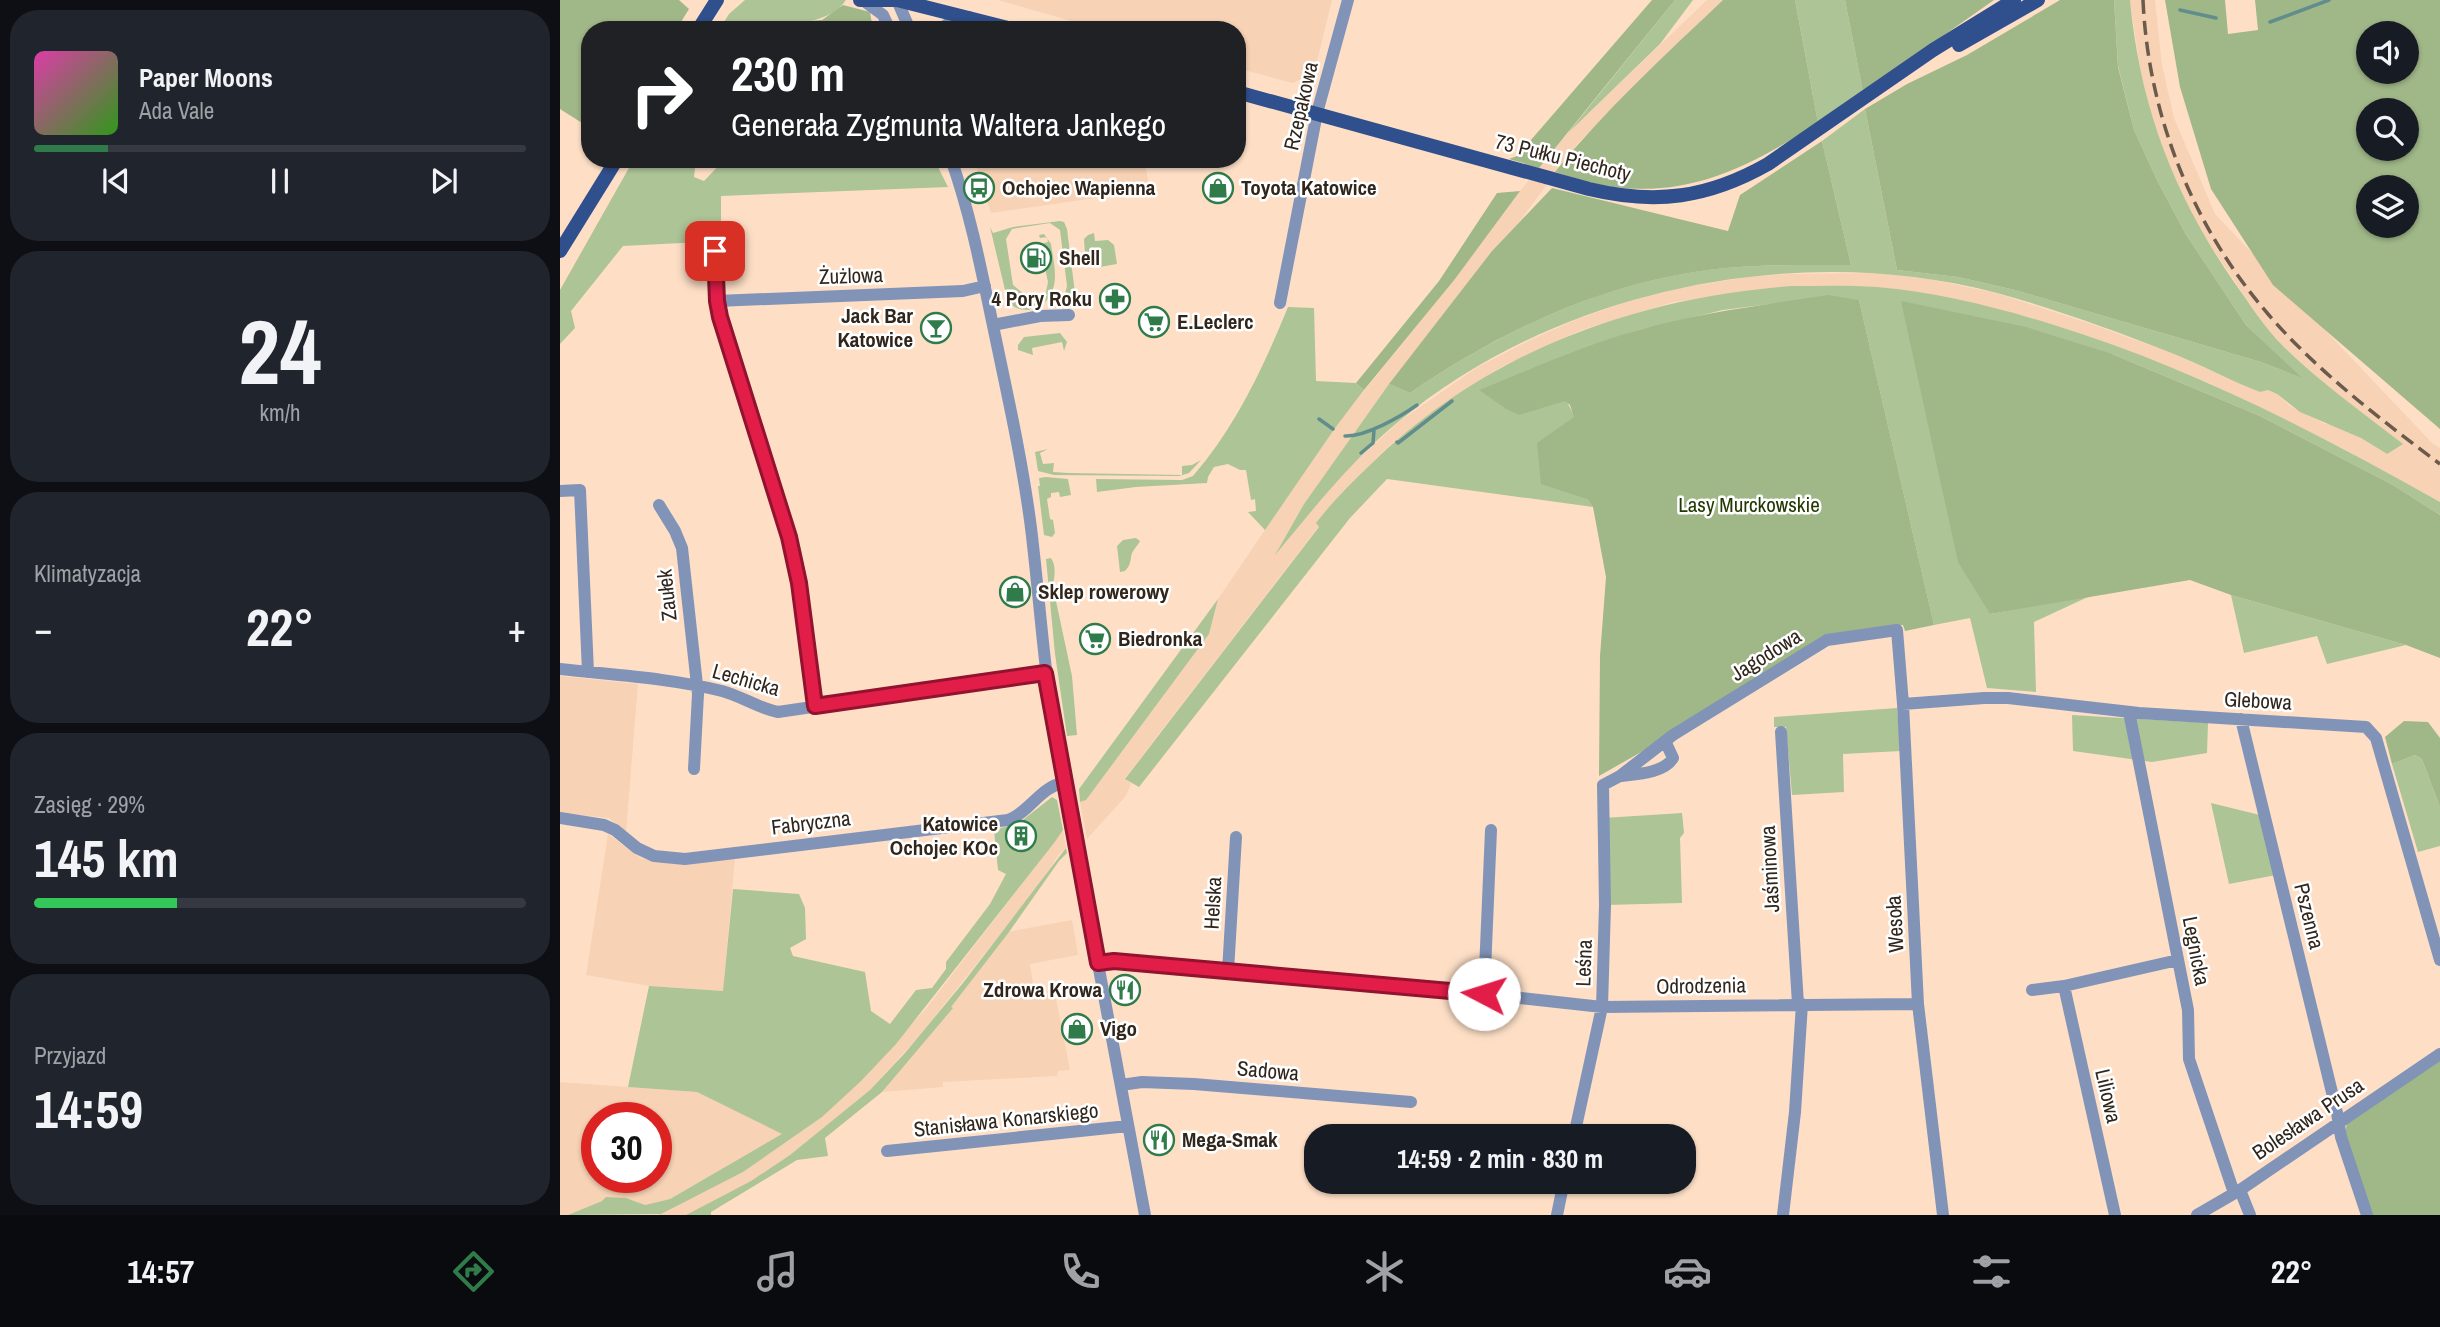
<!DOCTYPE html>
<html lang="pl">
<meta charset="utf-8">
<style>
body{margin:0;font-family:"Archivo Narrow",sans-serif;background:#20242c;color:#f1f3f6;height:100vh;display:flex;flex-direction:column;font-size:26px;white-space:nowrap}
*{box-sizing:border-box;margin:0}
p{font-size:23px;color:#9ea1a6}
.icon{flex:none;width:38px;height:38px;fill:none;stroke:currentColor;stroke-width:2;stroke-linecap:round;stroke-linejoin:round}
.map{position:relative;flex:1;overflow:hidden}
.details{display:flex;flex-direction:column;gap:10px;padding:10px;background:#0d0f14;width:560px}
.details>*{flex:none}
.hud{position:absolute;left:21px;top:21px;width:665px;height:147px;border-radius:28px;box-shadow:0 2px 5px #0004;background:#202124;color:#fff;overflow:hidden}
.controls{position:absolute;left:1796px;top:21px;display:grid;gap:14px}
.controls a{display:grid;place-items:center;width:63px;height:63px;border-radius:50%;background:#171b24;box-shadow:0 2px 5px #0004;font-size:35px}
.speed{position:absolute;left:21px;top:1102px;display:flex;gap:14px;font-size:35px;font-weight:700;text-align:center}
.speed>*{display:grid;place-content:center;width:91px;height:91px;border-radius:50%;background:#171b24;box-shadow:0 2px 5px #0004;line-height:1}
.speed .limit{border:10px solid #d22;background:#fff;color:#111}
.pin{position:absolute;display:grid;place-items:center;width:60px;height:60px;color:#fff;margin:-30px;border-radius:14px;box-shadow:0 4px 10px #0006}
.me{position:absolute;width:77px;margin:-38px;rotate:275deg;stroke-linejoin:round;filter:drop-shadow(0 0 5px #0008)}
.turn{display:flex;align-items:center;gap:24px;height:147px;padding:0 35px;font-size:32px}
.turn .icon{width:91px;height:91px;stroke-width:2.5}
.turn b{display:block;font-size:49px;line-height:60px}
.big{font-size:52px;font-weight:700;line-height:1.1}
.details .tile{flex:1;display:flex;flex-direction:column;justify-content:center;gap:10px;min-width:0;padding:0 24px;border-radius:28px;background:#20242c}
.details .dial{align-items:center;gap:0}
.dial b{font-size:91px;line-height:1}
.song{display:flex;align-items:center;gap:21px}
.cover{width:84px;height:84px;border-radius:10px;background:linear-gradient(135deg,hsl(320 70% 55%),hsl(110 70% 35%))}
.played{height:7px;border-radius:4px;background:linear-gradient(90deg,#2f7b4a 15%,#363941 15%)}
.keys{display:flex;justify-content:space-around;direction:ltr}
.heat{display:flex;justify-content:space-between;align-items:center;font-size:38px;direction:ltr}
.charge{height:10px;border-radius:5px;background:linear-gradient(90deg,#34c759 29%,#363941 0)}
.trip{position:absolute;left:744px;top:1124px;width:392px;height:70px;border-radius:28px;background:#171b24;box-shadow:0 2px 5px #0004;font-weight:700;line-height:70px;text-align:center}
.tab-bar{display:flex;height:112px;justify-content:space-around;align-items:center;background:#090b0e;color:#9ea1a6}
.tab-bar .icon{width:49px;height:49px}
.tab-bar .selected{color:#2f7b4a}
.tab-bar b{font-size:32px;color:#f1f3f6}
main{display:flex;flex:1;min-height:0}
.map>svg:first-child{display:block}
.built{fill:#f7d2b4;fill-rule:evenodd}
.green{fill:#adc496}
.forest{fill:#a0b788;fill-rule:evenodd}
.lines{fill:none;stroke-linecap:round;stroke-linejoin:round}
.stream{stroke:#618e8d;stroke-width:3.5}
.minor{stroke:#8194b8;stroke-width:12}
.major{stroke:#2f4f8d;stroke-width:14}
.rail{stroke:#6b5b4c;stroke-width:3.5;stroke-dasharray:14 7;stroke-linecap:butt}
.route-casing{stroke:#92132f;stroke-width:18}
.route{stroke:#e11d48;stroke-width:12}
.labels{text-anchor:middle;stroke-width:5;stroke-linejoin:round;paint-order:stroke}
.street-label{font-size:21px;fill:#31261c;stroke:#fff}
.poi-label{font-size:21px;font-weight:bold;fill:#31261c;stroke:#fff;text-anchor:start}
.park-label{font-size:21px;fill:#243804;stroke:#fff}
</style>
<main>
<section class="details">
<div class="tile">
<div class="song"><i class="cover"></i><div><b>Paper Moons</b><p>Ada Vale</p></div></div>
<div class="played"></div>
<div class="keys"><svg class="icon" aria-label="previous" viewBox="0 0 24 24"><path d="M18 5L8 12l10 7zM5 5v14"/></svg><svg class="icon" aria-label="pause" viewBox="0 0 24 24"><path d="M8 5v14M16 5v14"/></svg><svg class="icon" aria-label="next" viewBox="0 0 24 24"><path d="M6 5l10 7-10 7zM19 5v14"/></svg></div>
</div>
<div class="tile dial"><b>24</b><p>km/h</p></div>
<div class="tile"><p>Klimatyzacja</p>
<div class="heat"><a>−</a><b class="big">22°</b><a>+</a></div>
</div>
<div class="tile"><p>Zasięg · 29%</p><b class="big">145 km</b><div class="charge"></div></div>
<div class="tile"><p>Przyjazd</p><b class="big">14:59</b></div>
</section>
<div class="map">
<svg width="1880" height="1215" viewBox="0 0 1880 1215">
<rect width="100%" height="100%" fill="#fedfc6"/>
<path class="built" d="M438,0H772L754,74L732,83L677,68V30H543Z
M1147,0H1163L1108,52L1018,143L959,222L932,251L829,384L744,504L717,551L773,484L808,450L840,421L916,368L972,339L1018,319L1063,303L1110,290L1187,277L1230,274L1319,273L1369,279L1436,293L1531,324L1609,352L1700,392L1707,390L1717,394L1730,406L1765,424L1773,425L1801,438L1826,454L1765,384L1722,345L1703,323L1636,224L1610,168L1593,122L1580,68L1570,0H1595L1602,65L1614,118L1655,214L1873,444L1880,448V502L1780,447L1647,382L1526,335L1464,316L1367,294L1318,287L1232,286L1113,302L1021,330L941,367L894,397L831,444L782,492L761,517L759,526L565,778L571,784L566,796L527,839L520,802L526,800L649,634L658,599L775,427L895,279L960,191L1008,133Z
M414,159H584L590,190L431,213Z
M0,676L78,684L66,833L49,818L0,813Z
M503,830L506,848L499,854L480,884L359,1036L310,1090L230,1155L191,1181L126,1215H97L183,1172L262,1117L365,1010Z
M48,834L82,859L127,865L175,858L163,991L89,986L26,975Z
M512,920L518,955L470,964L475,996L495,994L510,1070L498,1071L497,1076L383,1082V1087L322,1092L392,1008L390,1007L447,932Z
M0,1082L137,1092L223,1134L110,1199L85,1205L66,1198L42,1201L8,1215H0ZM37,1118H96V1178H37Z"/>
<path class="green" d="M185,0H286C267,29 213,24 181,26L178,30H159L169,14Z
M1115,0H1133L1100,44L1008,133Z
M1235,0H1285L1303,92L1258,123Z
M1554,0H1570C1580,107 1614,195 1674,282C1690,304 1704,327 1723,346C1760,382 1802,412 1843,444L1827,454L1801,438L1740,412L1717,394L1708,390L1700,392C1669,380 1640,364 1609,352C1553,330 1495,309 1437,293C1238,240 997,289 838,422C791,461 754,508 715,555L744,504L829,384L850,393C939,332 1040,284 1147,270C1195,264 1243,265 1291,265L1262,141L1305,109L1337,270L1398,277L1455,290L1701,362L1740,377L1686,325L1625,233L1597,180L1574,130L1558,66Z
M74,159H136L134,177L144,181L165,159H374L388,187L161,196V241L63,246L11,311L15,328L0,344V290Z
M500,221L504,222L507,229L516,301L510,307L492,308L505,294L507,286L500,230L490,223L452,229L446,239L453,285L474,302L475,306L469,310C456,310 451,307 446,294L430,227L433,233L453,227Z
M534,233L535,241L548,240L554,245L557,264L540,267L537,252L525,254L524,239L528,235Z
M484,234L491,244C494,266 501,286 484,303L488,282L480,244L488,242L487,237L480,238L479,235Z
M1232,286C1260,286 1288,285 1317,287C1377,292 1436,307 1494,325C1630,367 1756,432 1880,502V515L1833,485L1700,416L1552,354L1430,614L1530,596L1474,622L1476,692L1427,688L1410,618L1374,625L1299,300L1210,304L1163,310L1079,330L1028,347L920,390L944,408L1006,400L1015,417L1027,499L1033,507L827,479L790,518L579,787L565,779L759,527L756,523C772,502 791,483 810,465C926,352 1073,298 1232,286Z
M728,307L754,308L756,381L796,383L804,390L775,428L705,530L688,512L696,511L695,499L691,500L686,470H680L668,464L654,467L648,477L647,483L576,487L537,492L536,479L622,480L633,476C676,426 703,368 728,307Z
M500,333L507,342L504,351L502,342L472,348L473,355L458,350V345L464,337Z
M488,449L480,453L483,464L494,463L493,472L509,473L622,475V466L632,465L641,460L629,473L619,476L494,475L478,471L475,452Z
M486,477L508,479L511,495L500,497L499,492L491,493V497L487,499L490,519L493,520L495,533L492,537L484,535L478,486H480L479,478Z
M576,538L580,541C578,545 574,549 572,553C570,561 571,565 565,571L560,572L557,546L563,540Z
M491,558C497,567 494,577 493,587L512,676L517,735L507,736L495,654L486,559Z
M1671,595L1846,645L1767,664L1757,636L1684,653Z
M658,599L649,634L526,800L520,802L519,789Z
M1337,708L1341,751L1283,754L1284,792L1232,795L1226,727H1214V717Z
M1512,715L1648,723L1647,753L1592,762L1513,751Z
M1855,755L1862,759L1880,807V846L1858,852L1832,764Z
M492,797L497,800L503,830L494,843L336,1044L301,1081L262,1117L183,1172L101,1214L8,1215L42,1201L46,1197L66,1198L85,1205L110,1199L222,1134L137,1092L68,1087L89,986L163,991L173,889L239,894L245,908L246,939L230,948L233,956L305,972L311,1011L330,1024L356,990L372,988L386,969V962L430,904L446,874L438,870L434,830L459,823Z
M1651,803L1700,815L1716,875L1669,884Z
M1122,813L1124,833L1120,838L1122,903L1045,905L1043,818Z
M506,848L507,853L499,861L449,932L391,1007L393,1008L322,1092L265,1138L268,1156L237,1160L151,1212V1215H126L191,1181L230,1155L310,1090L345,1053L403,983Z"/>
<path class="forest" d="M0,0H119L129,9L116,30H30V128L0,109Z
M1092,0H1115L979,168L949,159L957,156Z
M1163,0H1235L1258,123C1192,165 1133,197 1053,187C1033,184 1014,178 995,172C1045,110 1105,55 1163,0Z
M1285,0H1434L1303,92Z
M1500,0H1554L1558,67L1574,130L1597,180L1625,233L1686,325L1742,378L1701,362L1455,290L1398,277L1337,270L1305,109L1347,84L1407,55Z
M1605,0H1665L1668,34L1698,30L1695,0H1880V429L1713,285L1651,189L1620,87ZM1808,33H1846V72H1808ZM1808,110H1846V149H1808ZM1808,187H1846V226H1808Z
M283,5L310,12L313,30H178L181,26L262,20Z
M1262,141L1291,265C1243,265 1195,264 1148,270C1040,284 939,332 850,393L829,384L932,251L992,188L1168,231L1180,195Z
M960,191L895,279L804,390L796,383L879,281L937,193Z
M1268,295L1299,300L1374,625L1345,631L1343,625L1272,634L1090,747L1039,776L1040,656L1046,577L1033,507L1027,499L981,484L977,443L1014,417L1010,405L1005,401L959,415L944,408L919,390C972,369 1024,345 1079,330C1141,312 1205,305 1268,295Z
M1341,301L1466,327L1552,354L1700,416L1833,485L1880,515V658L1846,645L1671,595L1630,580L1430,614L1398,562Z
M1844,721L1868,722L1880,738V807L1862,759L1855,755L1832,764L1825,737Z
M1880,1058V1215H1809L1785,1138L1787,1120Z"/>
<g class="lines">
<path class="stream" d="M1620,10L1656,18
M1710,22L1769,0
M759,419L773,429
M785,436C805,437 840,417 857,405
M837,442L838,443L892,401
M801,453L813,443L814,430"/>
<path class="minor" d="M337,0L350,30
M304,1L323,15L329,28
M378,30L391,22L409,17
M391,159C412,218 423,279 436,340C449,402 463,465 471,528C479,593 483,658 493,723L585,1215
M155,251L157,301L161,317L229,536L239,583L255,706
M157,301L403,291L425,286
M720,303L757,113L788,0
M433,325L480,316L509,315
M0,491L20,490L28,672
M99,505L115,531L122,548L138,694L134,769
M0,669C53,675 110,678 162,691C181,696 198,708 218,712L485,673
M1343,704L1424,698H1448L1579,713L1806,727L1816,738L1880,960
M1569,712L1628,1010L1629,1059L1674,1193
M1681,719L1777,1113L1781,1137L1807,1215
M1221,732L1238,1004
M1061,776C1077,774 1104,773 1113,758L1106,743
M0,818L44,825L55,830L77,848L94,856L125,859L448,820C470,812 480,787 503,783
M538,963L554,962L924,994L1042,1007L1358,1004
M668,971L676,837
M1472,990L1504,986
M924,994L931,830
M561,1085L582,1082L634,1084L851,1102
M1014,1136L1042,1007L1045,905L1043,785L1060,776L1113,735L1267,640L1337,630L1343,704L1358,1004L1383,1215
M327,1151L568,1126
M1680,1190L1690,1215
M997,1215L1004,1181
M1223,1215L1235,1112L1242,1004
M1555,1215L1504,986L1618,960
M1637,1215L1680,1190L1880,1054"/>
<path class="major" d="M300,0H337L456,30
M138,30L157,0
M1399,45L1478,0
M677,92L1029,189C1096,205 1148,198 1208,164L1373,50L1454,0
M0,251L57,159"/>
<path class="rail" d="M1583,0C1588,115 1633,227 1708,314C1757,371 1820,419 1880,464"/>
</g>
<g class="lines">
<g class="route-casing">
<path id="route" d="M155,251L157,301L160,317L229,537L239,583L255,706L485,673L538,963L554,961L924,994"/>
</g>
<use href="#route" class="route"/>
</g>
<defs>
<g id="bus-ring" transform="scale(1.575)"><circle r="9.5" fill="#fff" stroke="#2f7b4a" stroke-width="1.5"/><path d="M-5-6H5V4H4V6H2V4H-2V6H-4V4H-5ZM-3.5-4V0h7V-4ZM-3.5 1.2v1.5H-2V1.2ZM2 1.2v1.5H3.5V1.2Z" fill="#2f7b4a"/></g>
<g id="shop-ring" transform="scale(1.575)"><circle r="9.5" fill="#fff" stroke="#2f7b4a" stroke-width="1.5"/><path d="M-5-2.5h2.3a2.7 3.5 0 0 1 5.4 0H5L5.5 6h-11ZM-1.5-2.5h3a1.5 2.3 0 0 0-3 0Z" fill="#2f7b4a"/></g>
<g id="fuel-ring" transform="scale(1.575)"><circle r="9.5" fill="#fff" stroke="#2f7b4a" stroke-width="1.5"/><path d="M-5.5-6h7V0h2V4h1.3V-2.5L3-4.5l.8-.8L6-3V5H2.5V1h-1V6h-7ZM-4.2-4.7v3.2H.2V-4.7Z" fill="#2f7b4a"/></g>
<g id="pharmacy-ring" transform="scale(1.575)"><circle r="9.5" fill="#fff" stroke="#2f7b4a" stroke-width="1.5"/><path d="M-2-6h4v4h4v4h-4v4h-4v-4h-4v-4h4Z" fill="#2f7b4a"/></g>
<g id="supermarket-ring" transform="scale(1.575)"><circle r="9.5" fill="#fff" stroke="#2f7b4a" stroke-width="1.5"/><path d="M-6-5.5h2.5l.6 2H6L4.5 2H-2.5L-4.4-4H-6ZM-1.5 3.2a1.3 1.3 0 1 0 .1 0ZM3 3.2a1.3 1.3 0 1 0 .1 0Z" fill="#2f7b4a"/></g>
<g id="bar-ring" transform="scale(1.575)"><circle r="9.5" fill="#fff" stroke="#2f7b4a" stroke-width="1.5"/><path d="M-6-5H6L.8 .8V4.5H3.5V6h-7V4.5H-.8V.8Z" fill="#2f7b4a"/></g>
<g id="building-ring" transform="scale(1.575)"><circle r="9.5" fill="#fff" stroke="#2f7b4a" stroke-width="1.5"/><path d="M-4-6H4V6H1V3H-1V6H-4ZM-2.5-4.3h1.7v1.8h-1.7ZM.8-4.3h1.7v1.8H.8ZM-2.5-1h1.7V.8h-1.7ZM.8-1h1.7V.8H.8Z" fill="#2f7b4a"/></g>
<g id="restaurant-ring" transform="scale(1.575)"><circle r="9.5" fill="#fff" stroke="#2f7b4a" stroke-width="1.5"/><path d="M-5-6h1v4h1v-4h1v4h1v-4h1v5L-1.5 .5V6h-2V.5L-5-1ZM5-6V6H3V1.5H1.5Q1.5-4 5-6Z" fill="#2f7b4a"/></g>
</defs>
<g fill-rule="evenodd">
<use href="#bus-ring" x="419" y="188"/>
<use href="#shop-ring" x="658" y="188"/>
<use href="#fuel-ring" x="476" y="258"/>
<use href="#pharmacy-ring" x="555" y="299"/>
<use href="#supermarket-ring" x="594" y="322"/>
<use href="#bar-ring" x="376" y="328"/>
<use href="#shop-ring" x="455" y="592"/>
<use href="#supermarket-ring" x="535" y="639"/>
<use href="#building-ring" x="461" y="836"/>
<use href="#restaurant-ring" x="565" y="990"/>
<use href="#shop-ring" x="517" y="1029"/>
<use href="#restaurant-ring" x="599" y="1140"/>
</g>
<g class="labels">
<g class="street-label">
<text transform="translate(741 106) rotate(-77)" y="7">Rzepakowa</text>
<text transform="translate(1003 158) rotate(14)" y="7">73 Pułku Piechoty</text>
<text transform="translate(291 276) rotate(-2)" y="7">Żużlowa</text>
<text transform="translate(107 595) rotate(-96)" y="7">Zaułek</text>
<text transform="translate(1206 655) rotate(-32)" y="7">Jagodowa</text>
<text transform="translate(186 680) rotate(16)" y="7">Lechicka</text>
<text transform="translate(1698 701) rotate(3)" y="7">Glebowa</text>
<text transform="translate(251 823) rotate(-7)" y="7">Fabryczna</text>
<text transform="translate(1210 869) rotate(-93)" y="7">Jaśminowa</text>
<text transform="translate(653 903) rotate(-87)" y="7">Helska</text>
<text transform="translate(1749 916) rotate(76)" y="7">Pszenna</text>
<text transform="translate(1335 924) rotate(-93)" y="7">Wesoła</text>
<text transform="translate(1636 951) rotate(79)" y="7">Legnicka</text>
<text transform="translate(1024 963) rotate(-88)" y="7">Leśna</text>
<text transform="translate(1141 986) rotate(-1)" y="7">Odrodzenia</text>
<text transform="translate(708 1071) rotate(5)" y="7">Sadowa</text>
<text transform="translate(1548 1096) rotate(77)" y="7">Liliowa</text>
<text transform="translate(1748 1119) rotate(-34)" y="7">Bolesława Prusa</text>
<text transform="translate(446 1120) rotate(-6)" y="7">Stanisława Konarskiego</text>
</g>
<g class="poi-label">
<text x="442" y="195">Ochojec Wapienna</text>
<text x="681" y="195">Toyota Katowice</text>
<text x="499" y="265">Shell</text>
<text x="532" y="306" text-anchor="end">4 Pory Roku</text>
<text x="353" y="323" text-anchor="end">Jack Bar<tspan x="353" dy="24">Katowice</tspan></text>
<text x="617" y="329">E.Leclerc</text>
<text x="478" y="599">Sklep rowerowy</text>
<text x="558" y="646">Biedronka</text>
<text x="438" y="831" text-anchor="end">Katowice<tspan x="438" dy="24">Ochojec KOc</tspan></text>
<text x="542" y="997" text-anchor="end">Zdrowa Krowa</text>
<text x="540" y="1036">Vigo</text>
<text x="622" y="1147">Mega-Smak</text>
</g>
<g class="park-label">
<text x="1189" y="512">Lasy Murckowskie</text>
</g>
</g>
</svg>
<div class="controls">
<a><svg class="icon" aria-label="sound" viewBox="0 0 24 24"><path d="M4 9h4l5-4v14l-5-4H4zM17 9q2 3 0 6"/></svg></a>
<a><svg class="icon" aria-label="search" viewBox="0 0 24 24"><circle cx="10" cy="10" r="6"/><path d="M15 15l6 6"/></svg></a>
<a><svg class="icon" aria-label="layers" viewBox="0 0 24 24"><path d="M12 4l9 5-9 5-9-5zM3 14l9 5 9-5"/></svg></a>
</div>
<div class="speed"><div class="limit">30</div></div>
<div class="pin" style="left:155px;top:251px;background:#d93025"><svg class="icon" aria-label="arrive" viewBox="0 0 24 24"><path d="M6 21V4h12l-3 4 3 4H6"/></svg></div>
<svg class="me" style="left:924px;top:994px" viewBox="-20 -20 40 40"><circle r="19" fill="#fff"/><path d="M0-13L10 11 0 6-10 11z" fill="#e11d48"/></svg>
<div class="trip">14:59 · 2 min · 830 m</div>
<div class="hud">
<div class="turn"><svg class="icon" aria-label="right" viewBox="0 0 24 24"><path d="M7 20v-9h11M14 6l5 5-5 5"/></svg><div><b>230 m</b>Generała Zygmunta Waltera Jankego</div></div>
</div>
</div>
</main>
<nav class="tab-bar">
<b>14:57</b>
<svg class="icon selected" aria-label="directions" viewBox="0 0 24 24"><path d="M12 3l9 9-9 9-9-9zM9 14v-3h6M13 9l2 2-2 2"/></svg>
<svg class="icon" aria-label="music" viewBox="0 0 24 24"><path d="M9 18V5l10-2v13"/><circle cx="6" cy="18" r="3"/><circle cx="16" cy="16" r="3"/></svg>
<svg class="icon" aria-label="phone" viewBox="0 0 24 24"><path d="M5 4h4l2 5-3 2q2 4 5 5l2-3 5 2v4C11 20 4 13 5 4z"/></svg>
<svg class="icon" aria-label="climate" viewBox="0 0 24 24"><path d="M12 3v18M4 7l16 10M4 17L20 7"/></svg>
<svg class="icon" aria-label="car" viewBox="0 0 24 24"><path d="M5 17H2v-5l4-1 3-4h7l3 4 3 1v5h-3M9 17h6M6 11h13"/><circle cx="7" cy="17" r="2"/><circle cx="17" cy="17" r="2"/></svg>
<svg class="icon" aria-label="filters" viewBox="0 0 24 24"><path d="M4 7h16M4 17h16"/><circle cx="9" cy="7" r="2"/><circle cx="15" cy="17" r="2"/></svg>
<b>22°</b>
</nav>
